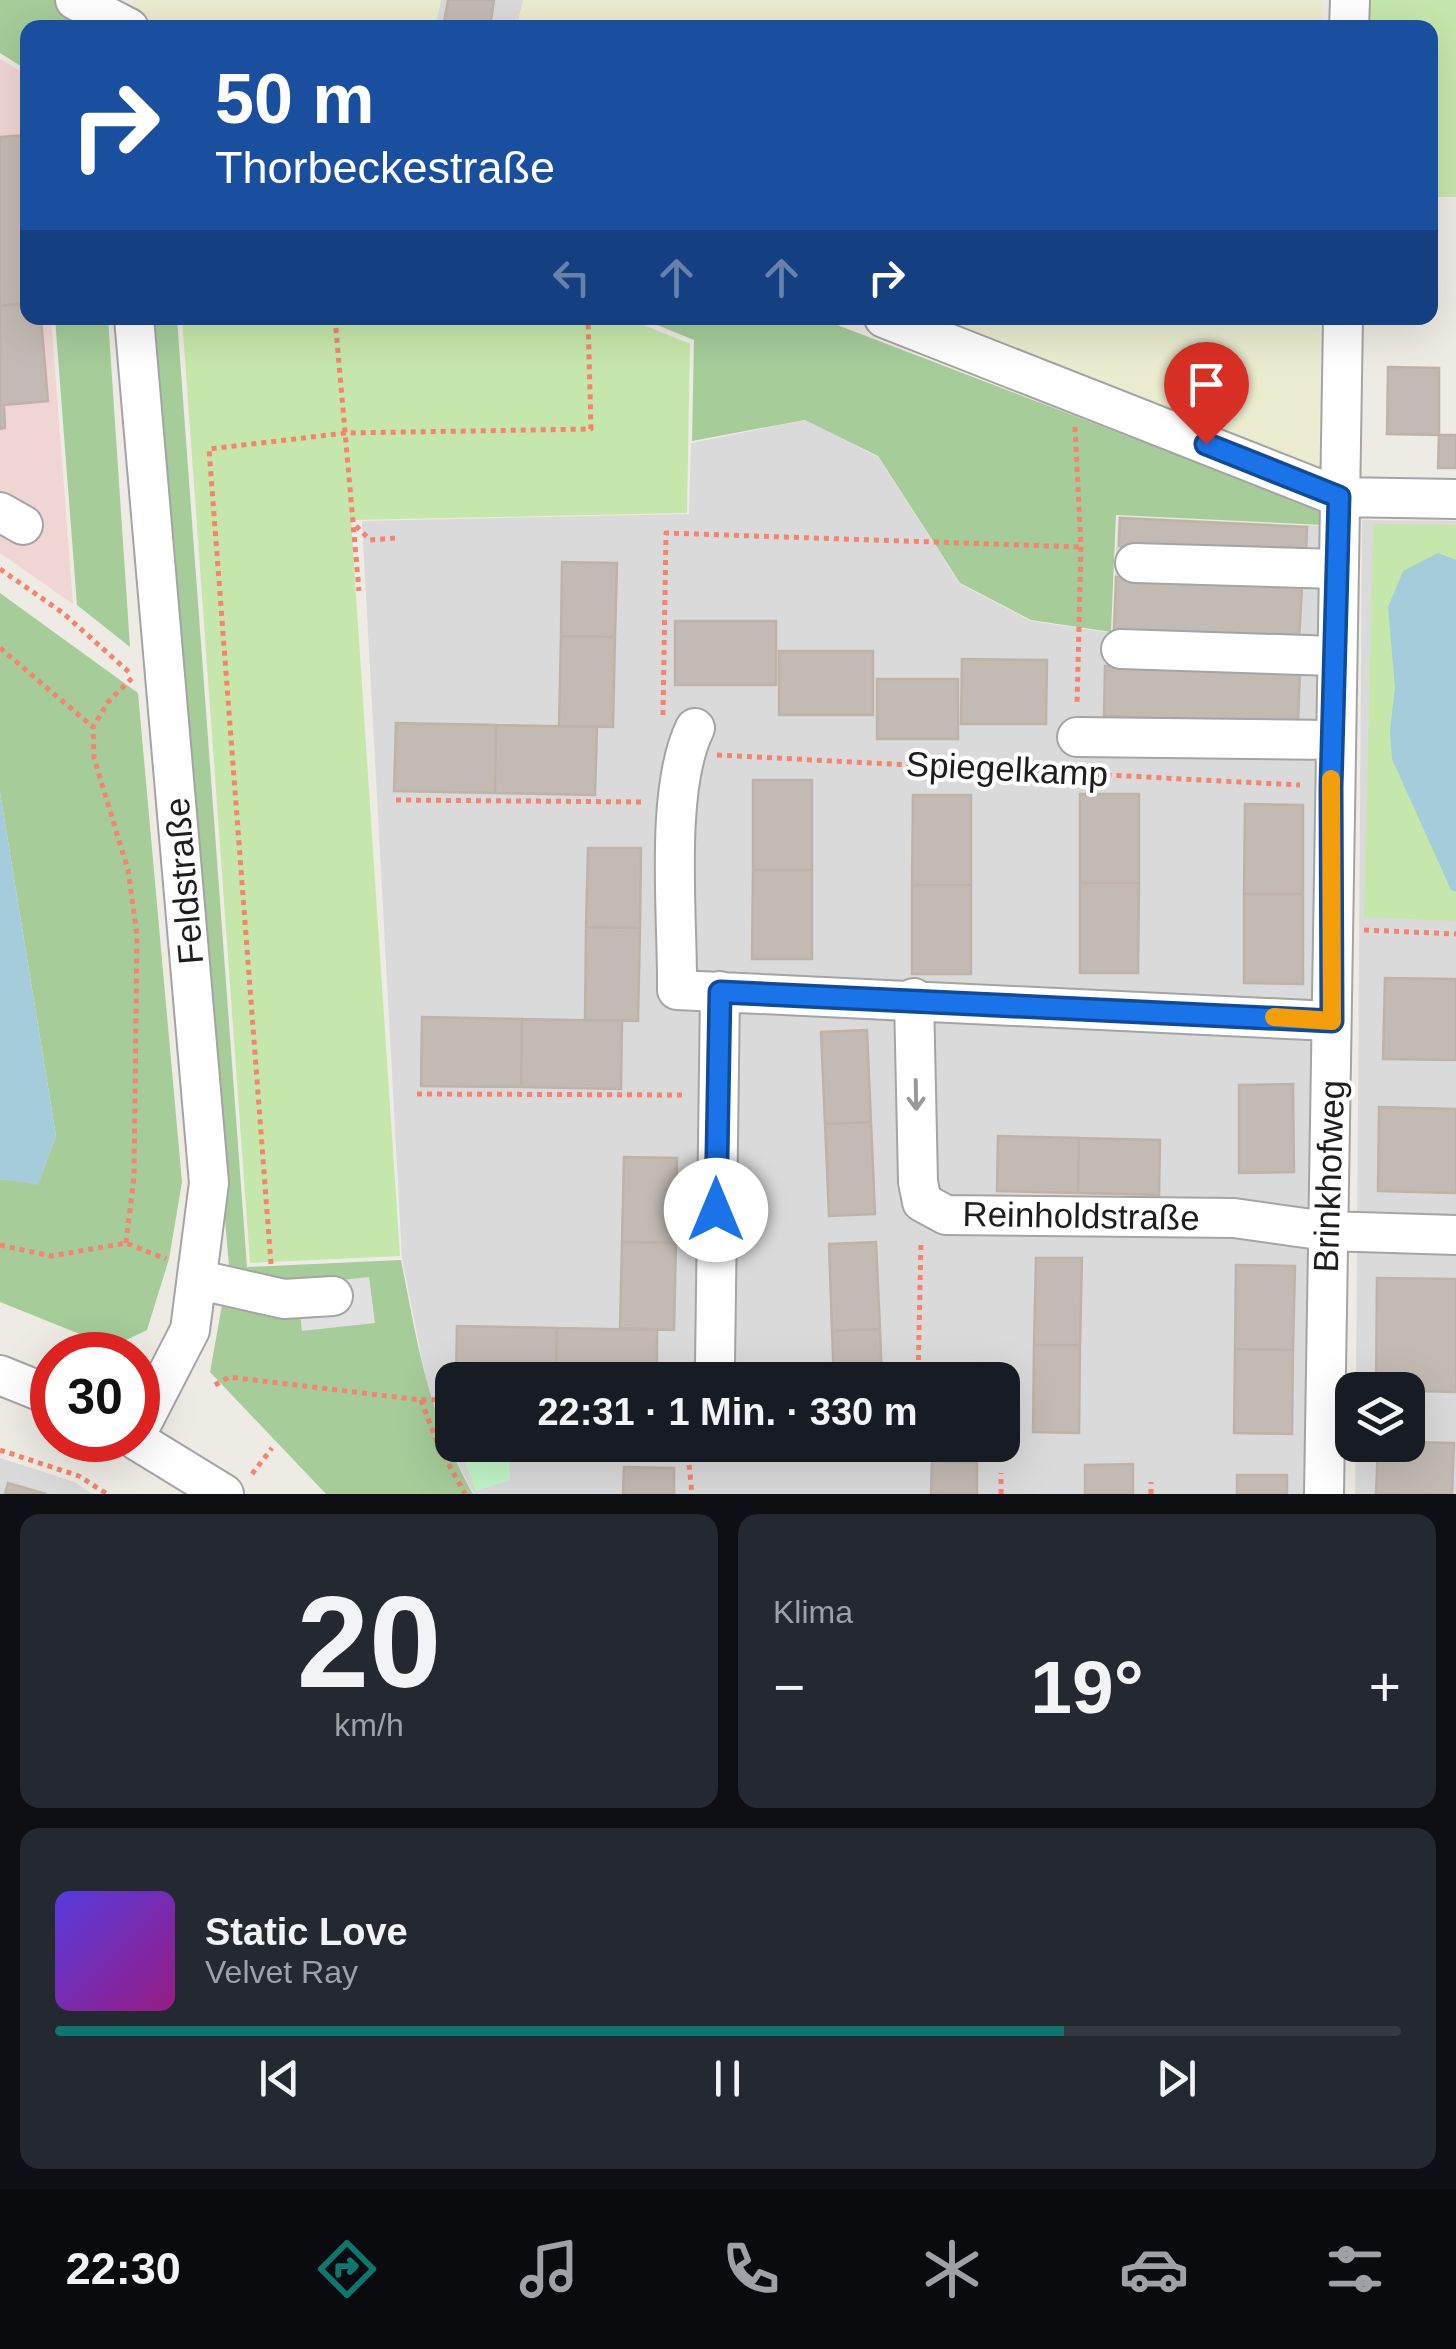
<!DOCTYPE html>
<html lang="de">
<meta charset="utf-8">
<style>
body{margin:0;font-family:Helvetica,sans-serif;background:#242831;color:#f1f3f6;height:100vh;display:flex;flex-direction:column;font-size:38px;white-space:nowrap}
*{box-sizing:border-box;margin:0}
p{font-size:32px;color:#9ea1a6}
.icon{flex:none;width:55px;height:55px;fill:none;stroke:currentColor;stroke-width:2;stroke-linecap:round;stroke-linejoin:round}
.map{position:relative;height:1494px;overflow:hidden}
.details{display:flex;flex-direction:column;gap:20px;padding:20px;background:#0d0f14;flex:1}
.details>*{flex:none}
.top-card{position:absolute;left:20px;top:20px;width:1418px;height:305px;border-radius:20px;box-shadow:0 10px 40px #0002;background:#1a4fa0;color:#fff;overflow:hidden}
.fabs{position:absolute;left:1335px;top:1372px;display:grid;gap:20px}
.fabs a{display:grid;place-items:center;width:90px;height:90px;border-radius:20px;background:#171b24;box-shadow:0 10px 40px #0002;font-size:50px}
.speed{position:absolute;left:30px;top:1332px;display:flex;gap:20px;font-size:50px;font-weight:700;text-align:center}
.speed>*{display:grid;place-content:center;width:130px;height:130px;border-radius:50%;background:#171b24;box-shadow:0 10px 40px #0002;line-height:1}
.speed .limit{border:15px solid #d22;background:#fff;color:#111}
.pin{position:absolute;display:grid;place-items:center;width:85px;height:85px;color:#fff;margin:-102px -42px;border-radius:50% 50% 50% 0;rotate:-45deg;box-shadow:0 0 10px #0007}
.pin .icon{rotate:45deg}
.me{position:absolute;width:110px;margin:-55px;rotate:0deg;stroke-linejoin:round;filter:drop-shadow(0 0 8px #0008)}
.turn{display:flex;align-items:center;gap:35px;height:210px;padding:0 30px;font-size:45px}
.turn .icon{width:130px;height:130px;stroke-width:2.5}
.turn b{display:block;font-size:70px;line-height:85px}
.lanes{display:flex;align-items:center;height:95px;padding:0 30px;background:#0003;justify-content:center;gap:50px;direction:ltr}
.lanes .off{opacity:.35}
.big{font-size:75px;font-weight:700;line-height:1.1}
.details .widget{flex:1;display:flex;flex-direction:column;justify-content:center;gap:15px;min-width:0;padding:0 35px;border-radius:20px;background:#242831}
.details .dial{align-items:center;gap:0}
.dial b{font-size:130px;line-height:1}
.song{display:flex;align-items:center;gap:30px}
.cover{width:120px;height:120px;border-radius:15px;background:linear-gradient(135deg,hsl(250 70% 55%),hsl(310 70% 35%))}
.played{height:10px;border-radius:5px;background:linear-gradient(90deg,#0f766e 75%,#363941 75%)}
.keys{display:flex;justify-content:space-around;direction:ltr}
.heat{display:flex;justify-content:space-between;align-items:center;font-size:55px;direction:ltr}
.details .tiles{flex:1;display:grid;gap:20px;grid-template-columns:1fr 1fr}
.widget:last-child{grid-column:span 2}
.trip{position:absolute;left:435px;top:1362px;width:585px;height:100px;border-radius:20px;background:#171b24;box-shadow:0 10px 40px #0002;font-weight:700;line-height:100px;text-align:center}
.tab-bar{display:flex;height:160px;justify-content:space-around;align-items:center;background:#090b0e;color:#9ea1a6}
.tab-bar .icon{width:70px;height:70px}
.tab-bar .selected{color:#0f766e}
.tab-bar b{font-size:45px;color:#f1f3f6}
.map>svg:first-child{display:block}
.residential{fill:#dbdada;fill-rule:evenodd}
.commercial{fill:#efd6d3}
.farmland{fill:#e9eccf}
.grass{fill:#c6e7ab}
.forest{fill:#a6cc9a}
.park{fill:#c2f7c9}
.parking{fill:#e1e1e1}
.water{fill:#a5ccda}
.building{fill:#c3bab3;stroke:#bfb3a7;stroke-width:2.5}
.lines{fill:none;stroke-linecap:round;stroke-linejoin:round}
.minor-casing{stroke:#a4a4a4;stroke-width:42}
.path{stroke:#f5836e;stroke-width:5;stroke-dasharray:5 5;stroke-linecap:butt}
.minor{stroke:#fff;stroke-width:38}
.oneway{stroke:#999}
.route-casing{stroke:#114b97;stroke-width:25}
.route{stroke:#1a73e8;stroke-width:18}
.slow{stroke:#f59e0b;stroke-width:18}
.labels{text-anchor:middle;stroke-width:8;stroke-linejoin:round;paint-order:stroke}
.street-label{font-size:35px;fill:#1d1d1d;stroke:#fff}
</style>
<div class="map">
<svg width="1456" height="1494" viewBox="0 0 1456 1494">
<rect width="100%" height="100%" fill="#eeebe4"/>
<path class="residential" d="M441,0H523L517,27L435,28Z
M806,420L878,457L960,584L1031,621L1112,633L1118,516L1322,526L1310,1494H474L447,1444L430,1400L402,1258L362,521L689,514L691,443ZM452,1380H1002V1445H452Z
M1362,520L1456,521V1494H1355L1356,1445H1408V1390H1356Z
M0,1458L75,1482L92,1494H0Z"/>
<path class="commercial" d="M0,59L27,75L28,318H51L73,604L0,553Z"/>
<path class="farmland" d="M134,0H441L435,27L160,28L131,16Z
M523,0H1322V27H517Z
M911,318H1320L1319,470Z"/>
<path class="grass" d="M1365,0H1456V197H1430V28H1364Z
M182,318H626L690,344L687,513L351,520L400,1256L250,1263Z
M1373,524L1456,525V921L1364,917Z"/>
<path class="forest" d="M0,0H86L88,27L28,28L27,70L0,53Z
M55,318H108L130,647L77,605Z
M148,318H177L247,1267L401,1260C419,1351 427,1411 473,1494H326L210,1372L229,1266Z
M640,318H819L1323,511L1322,525L1116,515L1111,632L1031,620L960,583L878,456L805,420L692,441L694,340Z
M0,593L138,693L182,1182L169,1259L147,1330L112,1347L0,1302V1179L38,1184L56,1136L0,792Z"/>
<path class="park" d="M458,1445H508L510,1480L476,1491Z"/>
<path class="parking" d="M369,1277L375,1323L302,1331L297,1285Z"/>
<path class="water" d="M1438,553L1456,560V892L1451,890L1392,759L1390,731L1395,687L1388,607L1403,571Z
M0,792L56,1136L38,1185L0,1179Z"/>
<path class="building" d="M448,0H494L490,28H443Z
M26,135L28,303L0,306V137Z
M28,303V318H41L48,401L4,405L5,428L0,429V306Z
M1388,367L1439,368V435L1387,434Z
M1439,435H1456V468H1438Z
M1120,518L1307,527L1306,555L1119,546Z
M562,562L617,563L615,637L561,636Z
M1116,577L1302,587L1299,640L1114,631Z
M675,621H776V685H675Z
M561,636L615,637L613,727L559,726Z
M779,651H873V715H779Z
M962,659L1047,660L1046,724H961Z
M1105,666L1300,673L1298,723L1104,716Z
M877,679H958V739H877Z
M396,723L496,725L495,793L394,791Z
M496,725L597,727L595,795L495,793Z
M753,780H812V870H753Z
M1080,794H1139V883H1080Z
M913,795H971V885H912Z
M1245,804L1303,805V894H1244Z
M588,848H641L640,928L586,927Z
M753,870H812V959H752Z
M1080,883H1139L1138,973H1080Z
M912,885H971V974H912Z
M1244,894H1303V984L1244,983Z
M586,927L640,928L638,1021L585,1020Z
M1385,978L1456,979V1060L1383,1059Z
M422,1017L522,1019L521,1087L421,1086Z
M522,1019L622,1021L621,1089L521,1087Z
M867,1030L871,1122L825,1124L821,1032Z
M1293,1084L1294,1172L1239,1173V1085Z
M1379,1107L1456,1109V1193L1378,1191Z
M871,1122L875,1214L829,1216L825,1124Z
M998,1136L1079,1138L1078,1193L997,1191Z
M1079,1138L1160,1140L1159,1195L1078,1193Z
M624,1157L677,1158L676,1243L622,1242Z
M622,1242L676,1243L674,1330L620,1328Z
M876,1242L880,1329L832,1331L829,1244Z
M1036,1258H1082L1080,1345H1034Z
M1236,1265L1295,1266L1293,1350L1235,1349Z
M1377,1278L1456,1279V1392L1376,1390Z
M457,1326L557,1328L556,1380L456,1378Z
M557,1328L657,1330V1380H556Z
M880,1329L882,1380H834L832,1331Z
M1034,1345H1080L1079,1433L1033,1432Z
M1235,1349L1293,1350L1292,1434L1234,1433Z
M1408,1442L1454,1443L1452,1494H1376L1378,1445Z
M932,1461L977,1463V1494L931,1493Z
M1133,1464V1494H1085V1465Z
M624,1467L674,1468V1494H623Z
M1237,1475H1287V1494H1237Z
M8,1483L46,1494H5Z"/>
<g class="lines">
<g class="minor-casing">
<path id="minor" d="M75,0L129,28
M1349,28L1350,0
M134,318L209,1183L190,1330L138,1431
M884,318L1339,497L1456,499
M0,512L23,525
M1135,563L1337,569
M1121,649L1335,656
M695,728C664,791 678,918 677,990L1331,1021
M1077,737L1332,740
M914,998L918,1182L922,1202L946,1215L1234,1218L1326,1231L1456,1235
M200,1280L284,1299L333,1296
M715,1365L720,991
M0,1375L52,1396
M136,1440L224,1494
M1324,1494C1327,1102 1334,710 1343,318"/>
</g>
<path class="path" d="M335,318L359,591
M1075,427L1081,547L1077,705
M356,526L370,540L395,538
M0,569L63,613L130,673
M0,648L93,727
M663,715L666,533L1081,547
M717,755L1300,785
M396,800L645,802
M1364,930L1456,934
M417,1094L684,1095
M126,1243L134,1177L137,935L128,870L94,758L93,727L108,702L133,677
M0,1245L51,1256L126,1243L166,1259
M271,1264L209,449L346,433L591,429L588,318
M918,1380L921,1240
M215,1385L229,1377L421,1400L452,1399
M421,1400L438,1445L465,1494
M687,1445L692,1494
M0,1450L79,1476L107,1494
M252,1474L272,1448
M1001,1494V1473
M1151,1494V1482"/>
<use href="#minor" class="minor"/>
</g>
<defs><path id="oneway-shaft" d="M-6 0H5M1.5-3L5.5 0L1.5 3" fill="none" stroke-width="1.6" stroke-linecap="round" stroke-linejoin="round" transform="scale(2.5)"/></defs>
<use class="oneway" href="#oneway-shaft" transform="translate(916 1095) rotate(89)"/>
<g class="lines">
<g class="route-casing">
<path id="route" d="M716,1210L720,992L1332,1021L1331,787L1339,497L1206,444"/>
</g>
<use href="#route" class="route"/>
<path class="slow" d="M1274,1017L1332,1021L1331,779"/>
</g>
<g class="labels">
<g class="street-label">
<text transform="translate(1007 769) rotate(3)" y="12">Spiegelkamp</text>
<text transform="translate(184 881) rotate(-95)" y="12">Feldstraße</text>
<text transform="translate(1329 1176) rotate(-88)" y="12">Brinkhofweg</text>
<text transform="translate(1081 1216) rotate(1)" y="12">Reinholdstraße</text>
</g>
</g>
</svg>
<div class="fabs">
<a><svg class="icon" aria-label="layers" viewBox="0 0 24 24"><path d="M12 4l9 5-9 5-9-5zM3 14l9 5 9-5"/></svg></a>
</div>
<div class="speed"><div class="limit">30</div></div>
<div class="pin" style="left:1206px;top:444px;background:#d93025"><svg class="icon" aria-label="arrive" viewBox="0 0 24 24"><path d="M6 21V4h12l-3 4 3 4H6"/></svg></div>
<svg class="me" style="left:716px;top:1210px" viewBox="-20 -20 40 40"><circle r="19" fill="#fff"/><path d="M0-13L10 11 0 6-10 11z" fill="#1a73e8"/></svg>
<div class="trip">22:31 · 1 Min. · 330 m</div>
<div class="top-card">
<div class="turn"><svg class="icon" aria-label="right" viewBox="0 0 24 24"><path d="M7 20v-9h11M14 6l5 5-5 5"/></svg><div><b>50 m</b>Thorbeckestraße</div></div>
<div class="lanes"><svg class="icon off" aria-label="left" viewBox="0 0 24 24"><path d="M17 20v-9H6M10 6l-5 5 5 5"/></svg><svg class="icon off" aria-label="ahead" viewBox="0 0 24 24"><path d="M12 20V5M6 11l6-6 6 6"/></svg><svg class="icon off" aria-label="ahead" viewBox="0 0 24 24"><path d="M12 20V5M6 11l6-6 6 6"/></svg><svg class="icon" aria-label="right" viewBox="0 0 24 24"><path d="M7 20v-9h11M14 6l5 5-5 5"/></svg></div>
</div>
</div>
<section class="details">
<div class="tiles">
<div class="widget dial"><b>20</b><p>km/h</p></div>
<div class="widget"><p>Klima</p>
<div class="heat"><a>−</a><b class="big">19°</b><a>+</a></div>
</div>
<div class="widget">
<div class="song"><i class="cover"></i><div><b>Static Love</b><p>Velvet Ray</p></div></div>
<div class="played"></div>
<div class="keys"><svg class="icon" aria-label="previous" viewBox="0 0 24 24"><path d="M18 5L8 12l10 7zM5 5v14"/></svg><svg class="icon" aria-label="pause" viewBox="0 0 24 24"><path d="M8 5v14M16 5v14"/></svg><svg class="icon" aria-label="next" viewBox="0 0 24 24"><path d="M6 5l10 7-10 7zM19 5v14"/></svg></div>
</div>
</div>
</section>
<nav class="tab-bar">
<b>22:30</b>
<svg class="icon selected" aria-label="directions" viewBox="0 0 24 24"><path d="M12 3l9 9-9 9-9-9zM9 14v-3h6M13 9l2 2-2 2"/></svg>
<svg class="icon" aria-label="music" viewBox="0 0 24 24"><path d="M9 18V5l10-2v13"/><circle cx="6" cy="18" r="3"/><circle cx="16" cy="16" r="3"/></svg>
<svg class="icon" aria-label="phone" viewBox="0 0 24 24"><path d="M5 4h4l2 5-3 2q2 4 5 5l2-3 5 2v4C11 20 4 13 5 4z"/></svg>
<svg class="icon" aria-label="climate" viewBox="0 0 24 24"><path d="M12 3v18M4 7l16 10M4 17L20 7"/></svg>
<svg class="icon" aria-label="car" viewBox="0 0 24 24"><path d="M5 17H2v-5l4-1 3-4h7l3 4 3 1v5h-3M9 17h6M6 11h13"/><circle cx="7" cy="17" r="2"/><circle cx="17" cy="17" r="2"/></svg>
<svg class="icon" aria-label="filters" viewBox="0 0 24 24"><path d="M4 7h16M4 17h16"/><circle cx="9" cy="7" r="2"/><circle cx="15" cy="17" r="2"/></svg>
</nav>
